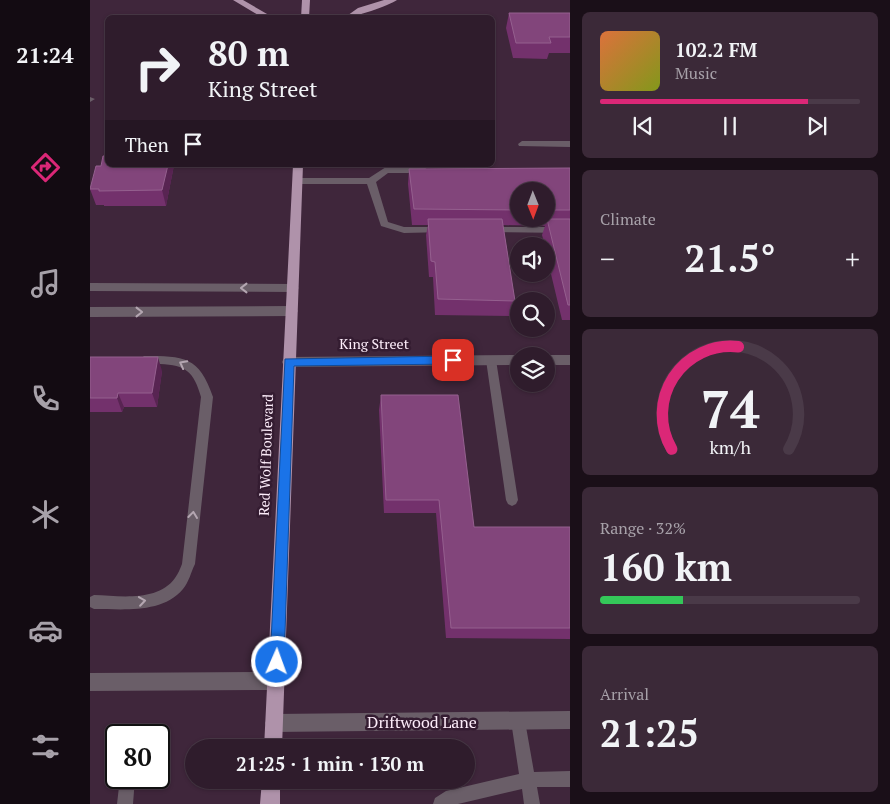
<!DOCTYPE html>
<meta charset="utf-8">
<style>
body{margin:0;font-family:"PT Serif",serif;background:#3b2938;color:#f1f3f6;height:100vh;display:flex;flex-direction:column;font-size:19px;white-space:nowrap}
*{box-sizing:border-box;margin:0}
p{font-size:16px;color:#a7a1a9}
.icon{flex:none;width:28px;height:28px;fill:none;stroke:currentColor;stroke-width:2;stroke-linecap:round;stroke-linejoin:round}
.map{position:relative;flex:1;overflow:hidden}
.side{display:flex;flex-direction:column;gap:12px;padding:12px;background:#1a0f18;width:320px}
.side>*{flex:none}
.hud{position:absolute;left:15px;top:15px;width:390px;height:152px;border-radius:8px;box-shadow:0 1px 4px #0004,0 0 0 1px #4a3a48;background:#2f1c2c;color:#f1f3f6;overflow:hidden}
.needle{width:32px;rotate:179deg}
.tools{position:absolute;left:420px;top:182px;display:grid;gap:10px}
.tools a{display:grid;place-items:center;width:45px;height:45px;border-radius:50%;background:#2f1c2c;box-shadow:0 1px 4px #0004,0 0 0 1px #4a3a48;font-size:25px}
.speed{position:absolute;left:15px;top:724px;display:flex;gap:10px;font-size:25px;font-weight:700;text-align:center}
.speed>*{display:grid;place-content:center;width:65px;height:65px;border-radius:50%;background:#2f1c2c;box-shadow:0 1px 4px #0004,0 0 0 1px #4a3a48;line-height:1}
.speed .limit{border:2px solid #111;border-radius:8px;background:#fff;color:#111}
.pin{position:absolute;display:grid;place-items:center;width:42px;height:42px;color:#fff;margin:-21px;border-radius:10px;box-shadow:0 2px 8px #0006}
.me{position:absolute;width:55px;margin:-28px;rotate:2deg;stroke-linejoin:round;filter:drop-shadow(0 0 4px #0008)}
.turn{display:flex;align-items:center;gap:18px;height:105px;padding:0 20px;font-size:22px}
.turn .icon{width:65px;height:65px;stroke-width:2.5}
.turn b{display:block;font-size:35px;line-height:42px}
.then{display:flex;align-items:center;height:48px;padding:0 20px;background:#0003;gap:10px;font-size:19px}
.big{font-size:38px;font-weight:600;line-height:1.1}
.side .tile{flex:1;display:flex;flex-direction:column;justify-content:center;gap:8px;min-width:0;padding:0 18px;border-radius:8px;background:#3b2938}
.side .dial{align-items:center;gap:0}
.dial svg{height:130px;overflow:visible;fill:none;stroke:#4a3a48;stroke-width:7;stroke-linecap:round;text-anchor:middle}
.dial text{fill:#f1f3f6;stroke:none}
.song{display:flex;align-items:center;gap:15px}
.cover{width:60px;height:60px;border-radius:8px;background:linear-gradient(135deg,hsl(20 70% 55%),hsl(70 70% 35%))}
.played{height:5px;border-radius:2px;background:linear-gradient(90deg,#db2777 80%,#4a3a48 80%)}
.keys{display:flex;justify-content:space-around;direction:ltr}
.heat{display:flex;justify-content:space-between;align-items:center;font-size:28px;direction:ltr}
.charge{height:8px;border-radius:4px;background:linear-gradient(90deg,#34c759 32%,#4a3a48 0)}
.trip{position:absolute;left:95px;top:739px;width:290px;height:50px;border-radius:25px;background:#2f1c2c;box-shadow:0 1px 4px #0004,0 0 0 1px #4a3a48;font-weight:600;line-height:50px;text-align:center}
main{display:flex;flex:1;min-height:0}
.dock{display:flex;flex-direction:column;width:90px;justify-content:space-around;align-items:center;background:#130b12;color:#a7a1a9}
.dock .icon{width:35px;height:35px}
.dock .active{color:#db2777}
.dock b{font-size:22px;color:#f1f3f6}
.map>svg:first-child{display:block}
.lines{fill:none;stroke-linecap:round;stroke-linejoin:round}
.service{fill:#6a5e68;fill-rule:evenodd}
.minor{fill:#6a5e68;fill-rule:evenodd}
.trunk{fill:#af92aa;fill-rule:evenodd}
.wall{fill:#73316c;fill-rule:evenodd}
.shaded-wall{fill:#582452}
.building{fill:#82457b;stroke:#95608f}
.oneway{stroke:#b4a6b1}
.route{fill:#1a73e8;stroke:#114b97}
.labels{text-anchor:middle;stroke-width:5;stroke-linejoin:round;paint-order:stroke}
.street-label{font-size:14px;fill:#fdedfa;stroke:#341c31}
.near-street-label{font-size:16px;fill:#fdedfa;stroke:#341c31}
</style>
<main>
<nav class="dock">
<b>21:24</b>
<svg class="icon active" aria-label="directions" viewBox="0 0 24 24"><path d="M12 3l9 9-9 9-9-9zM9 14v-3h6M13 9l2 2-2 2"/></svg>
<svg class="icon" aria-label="music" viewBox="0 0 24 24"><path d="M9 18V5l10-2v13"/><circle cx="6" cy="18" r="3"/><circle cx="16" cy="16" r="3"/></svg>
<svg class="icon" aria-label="phone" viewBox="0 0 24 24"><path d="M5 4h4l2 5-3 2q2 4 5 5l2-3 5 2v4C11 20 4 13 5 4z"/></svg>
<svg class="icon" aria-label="climate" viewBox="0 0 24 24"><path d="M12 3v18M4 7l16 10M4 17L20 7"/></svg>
<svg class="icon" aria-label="car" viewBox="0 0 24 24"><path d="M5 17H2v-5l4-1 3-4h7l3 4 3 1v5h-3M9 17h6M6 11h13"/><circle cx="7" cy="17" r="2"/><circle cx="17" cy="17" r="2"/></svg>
<svg class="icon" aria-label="filters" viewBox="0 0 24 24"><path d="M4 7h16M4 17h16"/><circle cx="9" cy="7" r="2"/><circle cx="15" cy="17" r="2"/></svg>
</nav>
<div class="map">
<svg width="480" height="804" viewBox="0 0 480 804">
<rect width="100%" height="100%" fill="#3f263b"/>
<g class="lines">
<path class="service" d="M0,97L5,99L0,102Z
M432,141H480V147L429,146L428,144Z
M296,167H334L338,170L334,173H298L286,182L298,222L314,227H352L357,230L355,232L314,233L291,226L277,184H208L204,181L208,178H279Z
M400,227H480V233L397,232L395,230Z
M54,356C94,356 109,356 123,397L105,564C101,572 99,582 93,589C72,614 33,609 4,609L0,607V597L4,595C30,596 68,602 85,578C88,574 90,569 92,564L111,397C104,372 96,365 70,364C63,364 56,365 50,363L49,360Z
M401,356L406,360L428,500L426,504L422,506L418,504L416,500L396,360Z
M428,714L433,716L435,721L444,772L480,771V787H447L450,804H434L432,789L368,804H343L345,798L356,791L429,774L421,721L423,716Z
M30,778H45L43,804H27Z"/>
<path class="minor" d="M0,283L203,284L209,288L203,292L0,291Z
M202,306L206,308L208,311L206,314L202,316L0,317V307Z
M429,355L433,356H429V365L199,367L194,366L192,362L194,358L199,357Z
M456,355H480V365H456V356H452Z
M186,672L192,675L195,681L192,687L186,690L0,691V673Z
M480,711V729L184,732L178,729L175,723L178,717L184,714Z"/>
<path class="trunk" d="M143,0H153L184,18H173Z
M212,0H220L219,18H211Z
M294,0H307C300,5 263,18 254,18L268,8Z
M203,165H213L192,748H174Z
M172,780H190V804H170Z"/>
</g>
<path class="wall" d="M419,13H480V53H459L457,59L423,58L416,28Z
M18,165H84L76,206H14V205H6L0,189Z
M480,168V320H472L456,253V246H455L452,235L455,226L413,225L425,301L421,316L345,315L343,277H339L336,235L338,225H322L318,184L319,169ZM429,191H456V219H429Z
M0,357L72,371L67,407H34L32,412H0Z
M291,395L384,527H480V639L356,638L346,513H294L289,410Z"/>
<path class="shaded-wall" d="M78,165H84L76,206L72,190Z
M68,357L72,371L67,407L62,393Z
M28,393L34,407L32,412L27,398Z"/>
<path class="building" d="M419,13H480V37H459L461,43H426Z
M360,15L361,18H291L290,16Z
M13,156H18V165H78L72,190L9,191V189H0L6,166H11Z
M480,168V210H456V191H429V210L324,209L319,169Z
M338,219H412L425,301L348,299L345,262L341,261Z
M457,219H480V305H478Z
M0,357H68L62,393H28L27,398H0Z
M291,395H368L384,527H480V628H361L349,500H296Z"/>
<defs><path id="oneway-chevron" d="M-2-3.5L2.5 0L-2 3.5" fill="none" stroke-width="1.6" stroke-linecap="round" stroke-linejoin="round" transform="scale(1.25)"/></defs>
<g class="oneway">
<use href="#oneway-chevron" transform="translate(154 288) rotate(-180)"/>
<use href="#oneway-chevron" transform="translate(49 312)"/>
<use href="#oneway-chevron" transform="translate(93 364) rotate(-152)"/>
<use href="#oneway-chevron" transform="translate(103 515) rotate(-83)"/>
<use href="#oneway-chevron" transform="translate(52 601) rotate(-8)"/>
</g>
<path class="route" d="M363,356L369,360L363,364L204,366L194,662L192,667L187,669L182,667L180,662L195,359Z"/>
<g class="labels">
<g class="street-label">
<text x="284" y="349">King Street</text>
<text transform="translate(176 455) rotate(-88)" y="5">Red Wolf Boulevard</text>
</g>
<g class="near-street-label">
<text x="332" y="728">Driftwood Lane</text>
</g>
</g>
</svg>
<div class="tools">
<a><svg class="needle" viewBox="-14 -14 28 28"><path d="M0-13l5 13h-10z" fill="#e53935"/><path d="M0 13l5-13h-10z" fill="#a7a1a9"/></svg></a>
<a><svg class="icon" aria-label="sound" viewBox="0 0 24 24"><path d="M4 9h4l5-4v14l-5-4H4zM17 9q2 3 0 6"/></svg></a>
<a><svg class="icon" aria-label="search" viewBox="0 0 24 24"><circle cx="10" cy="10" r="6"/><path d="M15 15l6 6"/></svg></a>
<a><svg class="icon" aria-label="layers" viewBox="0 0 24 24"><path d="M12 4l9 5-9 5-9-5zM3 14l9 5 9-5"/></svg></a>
</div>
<div class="speed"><div class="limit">80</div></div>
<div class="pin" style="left:363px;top:360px;background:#d93025"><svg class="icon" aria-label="arrive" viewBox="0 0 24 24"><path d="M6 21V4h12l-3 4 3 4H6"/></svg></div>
<svg class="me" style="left:187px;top:662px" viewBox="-20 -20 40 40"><circle r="17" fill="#1a73e8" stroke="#fff" stroke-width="3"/><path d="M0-11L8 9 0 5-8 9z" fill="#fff"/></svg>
<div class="trip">21:25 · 1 min · 130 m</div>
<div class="hud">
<div class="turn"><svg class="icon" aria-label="right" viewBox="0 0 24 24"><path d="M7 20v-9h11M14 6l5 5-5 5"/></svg><div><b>80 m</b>King Street</div></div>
<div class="then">Then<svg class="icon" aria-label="arrive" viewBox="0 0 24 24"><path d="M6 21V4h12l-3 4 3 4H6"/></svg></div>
</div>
</div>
<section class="side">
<div class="tile">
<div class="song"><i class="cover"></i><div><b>102.2 FM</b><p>Music</p></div></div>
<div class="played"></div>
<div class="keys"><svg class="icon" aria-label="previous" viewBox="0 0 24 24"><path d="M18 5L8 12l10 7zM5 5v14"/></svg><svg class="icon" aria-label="pause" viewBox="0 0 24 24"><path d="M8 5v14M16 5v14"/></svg><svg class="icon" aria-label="next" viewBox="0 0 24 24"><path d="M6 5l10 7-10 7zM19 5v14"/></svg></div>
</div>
<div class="tile"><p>Climate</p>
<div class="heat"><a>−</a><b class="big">21.5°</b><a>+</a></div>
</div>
<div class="tile dial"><svg viewBox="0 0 100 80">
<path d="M14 69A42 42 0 1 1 86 69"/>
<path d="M14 69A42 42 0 0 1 55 6" stroke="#db2777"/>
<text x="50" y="56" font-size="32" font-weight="700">74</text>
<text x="50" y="72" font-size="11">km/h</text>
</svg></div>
<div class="tile"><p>Range · 32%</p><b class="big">160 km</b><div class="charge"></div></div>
<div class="tile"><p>Arrival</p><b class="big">21:25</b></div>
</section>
</main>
